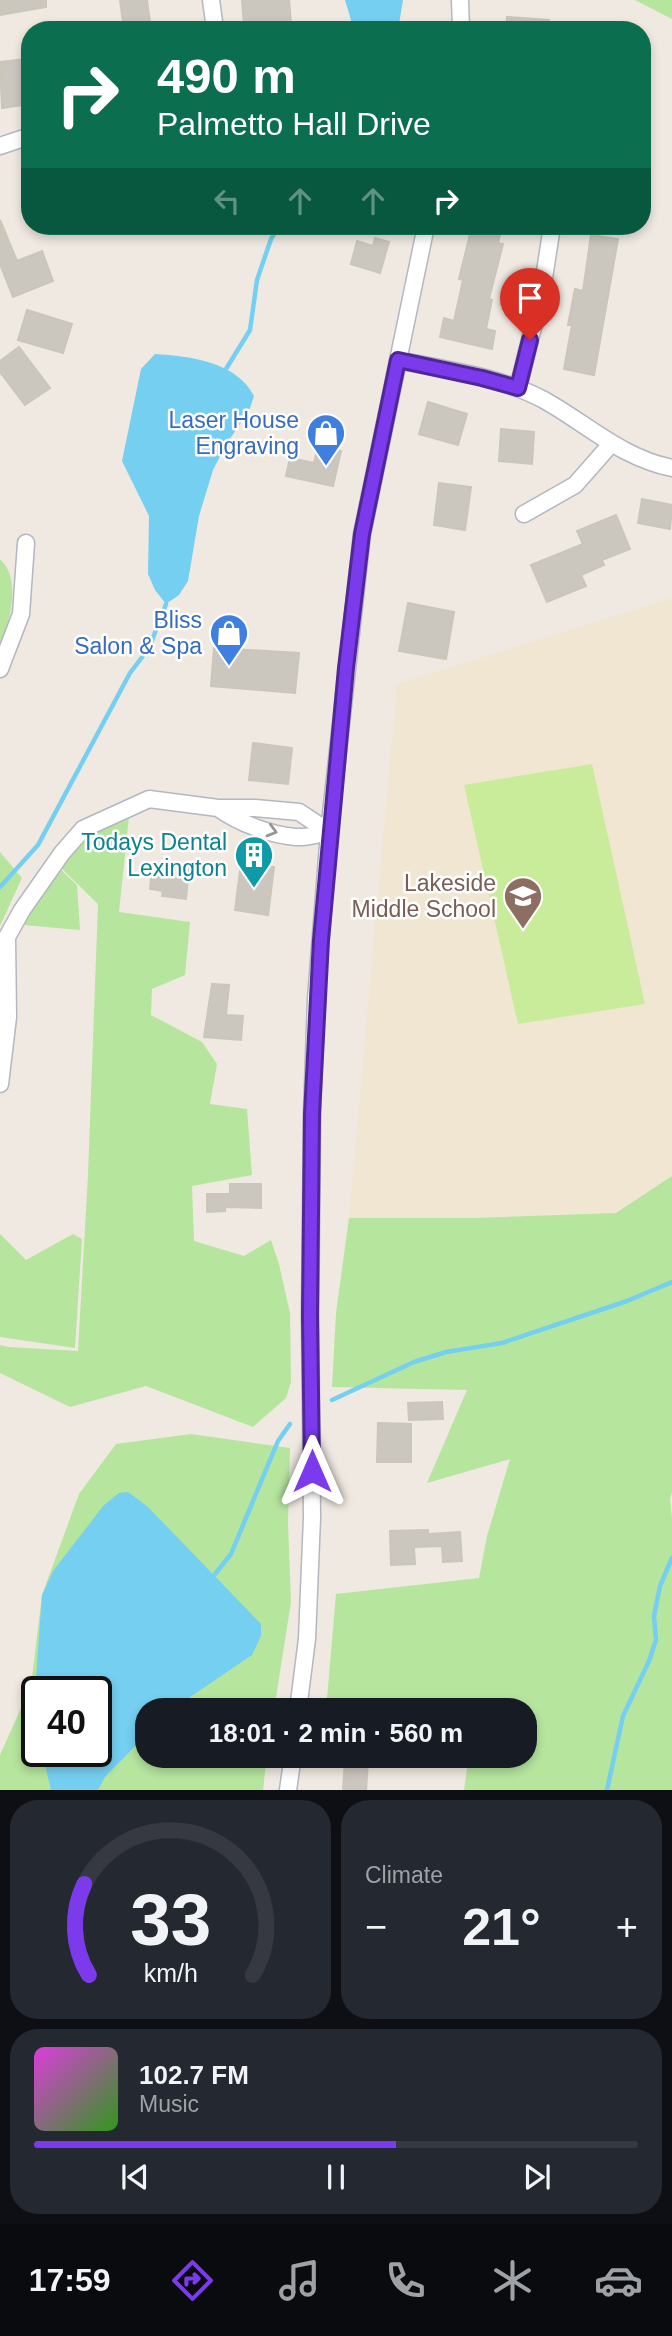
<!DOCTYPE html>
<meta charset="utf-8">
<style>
body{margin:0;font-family:Arial,sans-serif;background:#242831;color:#f1f3f6;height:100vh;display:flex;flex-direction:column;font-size:26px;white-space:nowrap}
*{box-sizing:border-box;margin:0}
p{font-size:23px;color:#9ea1a6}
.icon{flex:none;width:38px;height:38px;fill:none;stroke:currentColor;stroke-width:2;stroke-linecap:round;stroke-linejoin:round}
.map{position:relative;height:1790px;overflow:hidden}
.panel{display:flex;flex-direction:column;gap:10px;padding:10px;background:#0d0f14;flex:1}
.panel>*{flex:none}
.guide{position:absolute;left:21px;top:21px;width:630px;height:214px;border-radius:28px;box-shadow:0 4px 10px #0003;background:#0b6e4f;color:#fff;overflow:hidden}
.speed{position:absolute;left:21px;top:1676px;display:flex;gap:14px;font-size:35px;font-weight:700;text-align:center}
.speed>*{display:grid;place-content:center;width:91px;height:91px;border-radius:50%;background:#171b24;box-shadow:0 4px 10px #0003;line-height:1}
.speed .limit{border:4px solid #111;border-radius:10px;background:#fff;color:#111}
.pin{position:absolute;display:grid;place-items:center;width:60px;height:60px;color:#fff;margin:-72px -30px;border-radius:50% 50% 50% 0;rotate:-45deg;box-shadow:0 0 7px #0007}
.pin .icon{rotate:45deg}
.me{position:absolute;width:77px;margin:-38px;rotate:0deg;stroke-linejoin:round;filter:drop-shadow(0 0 5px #0008)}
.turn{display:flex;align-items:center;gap:24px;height:147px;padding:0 21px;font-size:32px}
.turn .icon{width:91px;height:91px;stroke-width:2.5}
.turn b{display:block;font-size:49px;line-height:60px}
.lanes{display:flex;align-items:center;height:66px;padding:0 21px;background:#0003;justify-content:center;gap:35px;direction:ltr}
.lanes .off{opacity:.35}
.big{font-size:52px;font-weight:700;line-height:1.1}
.panel .tile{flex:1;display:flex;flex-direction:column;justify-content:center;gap:10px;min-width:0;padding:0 24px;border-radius:28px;background:#242831}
.panel .dial{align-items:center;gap:0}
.dial svg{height:182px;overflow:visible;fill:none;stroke:#363941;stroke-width:7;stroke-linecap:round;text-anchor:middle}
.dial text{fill:#f1f3f6;stroke:none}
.song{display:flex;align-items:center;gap:21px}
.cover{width:84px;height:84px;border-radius:10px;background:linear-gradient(135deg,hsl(300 70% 55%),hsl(110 70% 35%))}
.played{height:7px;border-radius:4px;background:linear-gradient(90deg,#7c3aed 60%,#363941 60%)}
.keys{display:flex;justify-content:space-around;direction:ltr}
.heat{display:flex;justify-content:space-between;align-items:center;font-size:38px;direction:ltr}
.panel .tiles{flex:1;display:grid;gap:10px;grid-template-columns:1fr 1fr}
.tile:last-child{grid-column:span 2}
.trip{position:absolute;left:135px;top:1698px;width:402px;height:70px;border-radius:28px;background:#171b24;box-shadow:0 4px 10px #0003;font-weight:700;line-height:70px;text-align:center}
.tabs{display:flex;height:112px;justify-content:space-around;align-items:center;background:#090b0e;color:#9ea1a6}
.tabs .icon{width:49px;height:49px}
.tabs .selected{color:#7c3aed}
.tabs b{font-size:32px;color:#f1f3f6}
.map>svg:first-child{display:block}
.education{fill:#f0e6d1}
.green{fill:#b6e59e;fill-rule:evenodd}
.pitch{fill:#c9ec9a}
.water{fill:#75cff0}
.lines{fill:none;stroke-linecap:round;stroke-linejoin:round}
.stream{stroke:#75cff0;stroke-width:4.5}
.building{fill:#cbc7bf;stroke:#cbc5ba;stroke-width:2}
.minor-casing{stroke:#b4b7c1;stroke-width:19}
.minor{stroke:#fff;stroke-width:16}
.oneway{stroke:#969696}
.route-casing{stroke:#51269a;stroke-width:18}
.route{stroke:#7c3aed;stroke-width:12}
.labels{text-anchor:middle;stroke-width:5;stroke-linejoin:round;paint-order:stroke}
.shop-label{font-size:23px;fill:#366cbe;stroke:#fff;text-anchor:end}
.culture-label{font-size:23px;fill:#0d838f;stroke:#fff;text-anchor:end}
.education-label{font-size:23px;fill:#785e54;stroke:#fff;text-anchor:end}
</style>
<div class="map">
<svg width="672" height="1790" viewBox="0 0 672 1790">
<rect width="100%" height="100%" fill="#efe9e1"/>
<path class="education" d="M672,598V1176L616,1213L472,1218H349L397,684Z"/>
<path class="green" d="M635,0H672V19Z
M0,559C22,580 9,617 3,643L0,642Z
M130,807L119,912L190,922L185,975L152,989L151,1015L202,1042L217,1064L210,1104L247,1109L252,1175L192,1186L194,1241L244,1256L271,1240L279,1264L290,1313L291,1382L286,1398L253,1427L146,1386L70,1407L0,1373V1345L9,1347L78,1351L88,1175L98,904L55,862L83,829Z
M0,852L22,878L0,926Z
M57,866L77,885L80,930L23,925L24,919Z
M672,1176V1492L670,1499L672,1518V1790H464L469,1755H525V1710H326L336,1594L479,1578L487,1536L510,1459L427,1483L467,1390L332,1387L336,1313L349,1218H472L616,1213Z
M0,1234L26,1260L73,1234L82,1239L75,1348L0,1337Z
M191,1434L290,1448L288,1522L291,1602L274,1710H147V1755H267L263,1790H0V1755L31,1686L42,1595L79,1494L116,1444ZM37,1692H96V1752H37Z"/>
<path class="pitch" d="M592,764L645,1004L518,1024L464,785Z"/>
<path class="water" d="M345,0H403L398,30H354Z
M155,354C190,356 237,362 254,396L249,411L227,443L213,470L199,516L188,581L179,595L166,604L155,590L148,574L149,516L122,461L141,369Z
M128,1492L148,1507L261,1624V1636L252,1655L171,1710H147V1734L105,1777L98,1790H51L42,1752H96V1692H37V1706L35,1692L42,1595L53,1571L104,1505L119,1493Z"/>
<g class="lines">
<path class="stream" d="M226,369L250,330L257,280L271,239L279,226
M0,887L38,845L130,673L149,648L166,604
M332,1400L414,1362L446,1352L502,1343L627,1301L672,1282
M215,1574L231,1554L278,1441L290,1424
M607,1790L623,1716L649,1661L656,1640L654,1616L660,1586L672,1558"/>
</g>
<path class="building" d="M0,0H46V7L0,15Z
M120,0H147L151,30H124Z
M242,0H289L291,23L244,26Z
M507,17L549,20V30H506Z
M25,59L30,104L2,108L0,62Z
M0,220L17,261L42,251L53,281L13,297L0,264Z
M472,226H502L498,243L503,244L489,299L492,300L486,329L495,331L492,349L440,337L444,318L454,321L463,280L459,279Z
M591,235L618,239L594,375L564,369L572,325H568L575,289L583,291Z
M375,238L389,242L380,273L351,264L357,241L373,246Z
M27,310L72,324L63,353L18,340Z
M19,347L50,388L25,405L0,372V361Z
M428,402L467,414L458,445L419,434Z
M501,429L534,432L532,464L499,461Z
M318,446L341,451L333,486L286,476L290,458L314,463Z
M439,483L471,487L465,530L434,525Z
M642,499L672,505L670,529L638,523Z
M616,515L630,549L602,560L604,565L581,575L586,586L547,602L531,565L583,544L577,531Z
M408,603L454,612L446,659L399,651Z
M214,648L299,653L295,693L211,686Z
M253,743L292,748L288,784L249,780Z
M241,863L274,867L268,915L235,910Z
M168,864L189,866L186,899L162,896L163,891L150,889L152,870L167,871Z
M212,984L229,985L226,1015L243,1016L241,1040L204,1037Z
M230,1184H261V1208L225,1207V1211L207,1212V1194H230Z
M442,1402L443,1419L409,1420L408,1403Z
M378,1423L411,1424V1462H377Z
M428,1530V1534L460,1532L462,1561L443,1562L442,1546L414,1547L415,1564L391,1565L390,1531Z
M345,1760L368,1762L366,1790H343Z"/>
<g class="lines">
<g class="minor-casing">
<path id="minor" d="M211,0L214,22L212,30
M460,0L461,30
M0,146L30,136
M398,360C446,370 499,376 544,400C587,424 622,458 672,468
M518,388L542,291L552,226
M524,514L575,485L611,444
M0,669L21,614L26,543
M218,808C239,823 270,835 296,837C307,838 319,834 329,832
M0,1084L8,1017L7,937L22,910L62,853L83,829L149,799L218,808H255L299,812L329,832
M298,1710L307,1639L312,1518L310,1315L312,1114L316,999L329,832L362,534L426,226
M288,1790L293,1755"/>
</g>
<use href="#minor" class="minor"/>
</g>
<defs><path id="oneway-chevron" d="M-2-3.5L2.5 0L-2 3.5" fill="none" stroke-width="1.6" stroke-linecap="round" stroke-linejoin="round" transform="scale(1.75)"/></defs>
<use class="oneway" href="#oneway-chevron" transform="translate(272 831) rotate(16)"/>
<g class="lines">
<g class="route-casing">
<path id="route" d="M312,1471L310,1315L312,1114L321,940L346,668L362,534L398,360L482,378L518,388L530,340"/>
</g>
<use href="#route" class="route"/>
</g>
<defs>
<g id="shop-pin" transform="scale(2.0125)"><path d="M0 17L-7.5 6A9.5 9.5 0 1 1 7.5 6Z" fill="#3f7fe0" stroke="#fff"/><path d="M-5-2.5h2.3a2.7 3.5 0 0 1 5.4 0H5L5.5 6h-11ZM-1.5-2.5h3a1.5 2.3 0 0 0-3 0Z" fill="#fff"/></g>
<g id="building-pin" transform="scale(2.0125)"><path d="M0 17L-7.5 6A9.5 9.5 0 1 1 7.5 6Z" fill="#0f9aa8" stroke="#fff"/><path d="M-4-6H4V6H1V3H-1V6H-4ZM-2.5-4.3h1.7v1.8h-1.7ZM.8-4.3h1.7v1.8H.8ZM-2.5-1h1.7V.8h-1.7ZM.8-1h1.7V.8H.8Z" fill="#fff"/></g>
<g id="school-pin" transform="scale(2.0125)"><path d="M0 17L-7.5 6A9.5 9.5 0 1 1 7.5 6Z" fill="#8d6e63" stroke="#fff"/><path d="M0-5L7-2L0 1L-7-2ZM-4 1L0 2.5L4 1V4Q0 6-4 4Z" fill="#fff"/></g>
</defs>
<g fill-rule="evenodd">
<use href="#shop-pin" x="326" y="433"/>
<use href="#shop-pin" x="229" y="633"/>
<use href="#building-pin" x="254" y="855"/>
<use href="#school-pin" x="523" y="896"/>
</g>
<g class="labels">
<g class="shop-label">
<text x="299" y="428">Laser House<tspan x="299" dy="26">Engraving</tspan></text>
<text x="202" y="628">Bliss<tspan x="202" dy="26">Salon &amp; Spa</tspan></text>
</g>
<g class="culture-label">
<text x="227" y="850">Todays Dental<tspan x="227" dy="26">Lexington</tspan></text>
</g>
<g class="education-label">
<text x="496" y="891">Lakeside<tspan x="496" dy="26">Middle School</tspan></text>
</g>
</g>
</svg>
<div class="speed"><div class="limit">40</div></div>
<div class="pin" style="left:530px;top:340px;background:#d93025"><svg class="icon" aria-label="arrive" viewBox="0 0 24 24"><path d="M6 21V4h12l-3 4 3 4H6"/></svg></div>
<svg class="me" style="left:312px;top:1471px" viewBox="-20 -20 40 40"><path d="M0-17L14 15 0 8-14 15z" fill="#7c3aed" stroke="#fff" stroke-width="4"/></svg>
<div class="trip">18:01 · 2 min · 560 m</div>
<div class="guide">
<div class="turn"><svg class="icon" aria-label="right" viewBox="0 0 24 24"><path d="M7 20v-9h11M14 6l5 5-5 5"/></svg><div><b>490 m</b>Palmetto Hall Drive</div></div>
<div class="lanes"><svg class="icon off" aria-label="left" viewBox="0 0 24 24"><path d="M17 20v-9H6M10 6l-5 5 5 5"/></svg><svg class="icon off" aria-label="ahead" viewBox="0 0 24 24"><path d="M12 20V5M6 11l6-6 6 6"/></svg><svg class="icon off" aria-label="ahead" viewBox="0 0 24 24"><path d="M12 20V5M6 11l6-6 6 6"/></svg><svg class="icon" aria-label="right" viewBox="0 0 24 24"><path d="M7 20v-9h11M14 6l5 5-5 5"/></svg></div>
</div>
</div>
<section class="panel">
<div class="tiles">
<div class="tile dial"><svg viewBox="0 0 100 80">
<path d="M14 69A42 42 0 1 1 86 69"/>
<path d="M14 69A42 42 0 0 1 12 29" stroke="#7c3aed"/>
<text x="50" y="56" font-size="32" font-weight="700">33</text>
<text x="50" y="72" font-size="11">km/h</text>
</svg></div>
<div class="tile"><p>Climate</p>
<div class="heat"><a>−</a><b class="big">21°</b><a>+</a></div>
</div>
<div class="tile">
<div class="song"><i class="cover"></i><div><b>102.7 FM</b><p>Music</p></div></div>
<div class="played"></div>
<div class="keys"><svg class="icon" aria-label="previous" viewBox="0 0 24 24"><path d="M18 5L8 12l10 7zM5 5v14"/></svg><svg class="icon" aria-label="pause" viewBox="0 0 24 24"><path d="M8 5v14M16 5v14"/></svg><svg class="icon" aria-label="next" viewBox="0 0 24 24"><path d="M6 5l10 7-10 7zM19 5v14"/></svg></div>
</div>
</div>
</section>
<nav class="tabs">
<b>17:59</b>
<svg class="icon selected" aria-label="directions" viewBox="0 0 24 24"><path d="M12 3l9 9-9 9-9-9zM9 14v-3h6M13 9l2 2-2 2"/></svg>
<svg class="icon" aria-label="music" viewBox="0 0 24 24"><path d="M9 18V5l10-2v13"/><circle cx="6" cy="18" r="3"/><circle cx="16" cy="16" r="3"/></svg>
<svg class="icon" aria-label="phone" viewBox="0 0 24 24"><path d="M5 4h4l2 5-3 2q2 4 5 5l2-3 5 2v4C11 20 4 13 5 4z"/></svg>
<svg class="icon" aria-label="climate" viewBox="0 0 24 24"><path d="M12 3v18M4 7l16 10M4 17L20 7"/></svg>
<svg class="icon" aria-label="car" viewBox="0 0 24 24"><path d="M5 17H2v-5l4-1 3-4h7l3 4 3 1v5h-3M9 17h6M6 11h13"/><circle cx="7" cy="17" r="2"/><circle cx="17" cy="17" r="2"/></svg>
</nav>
